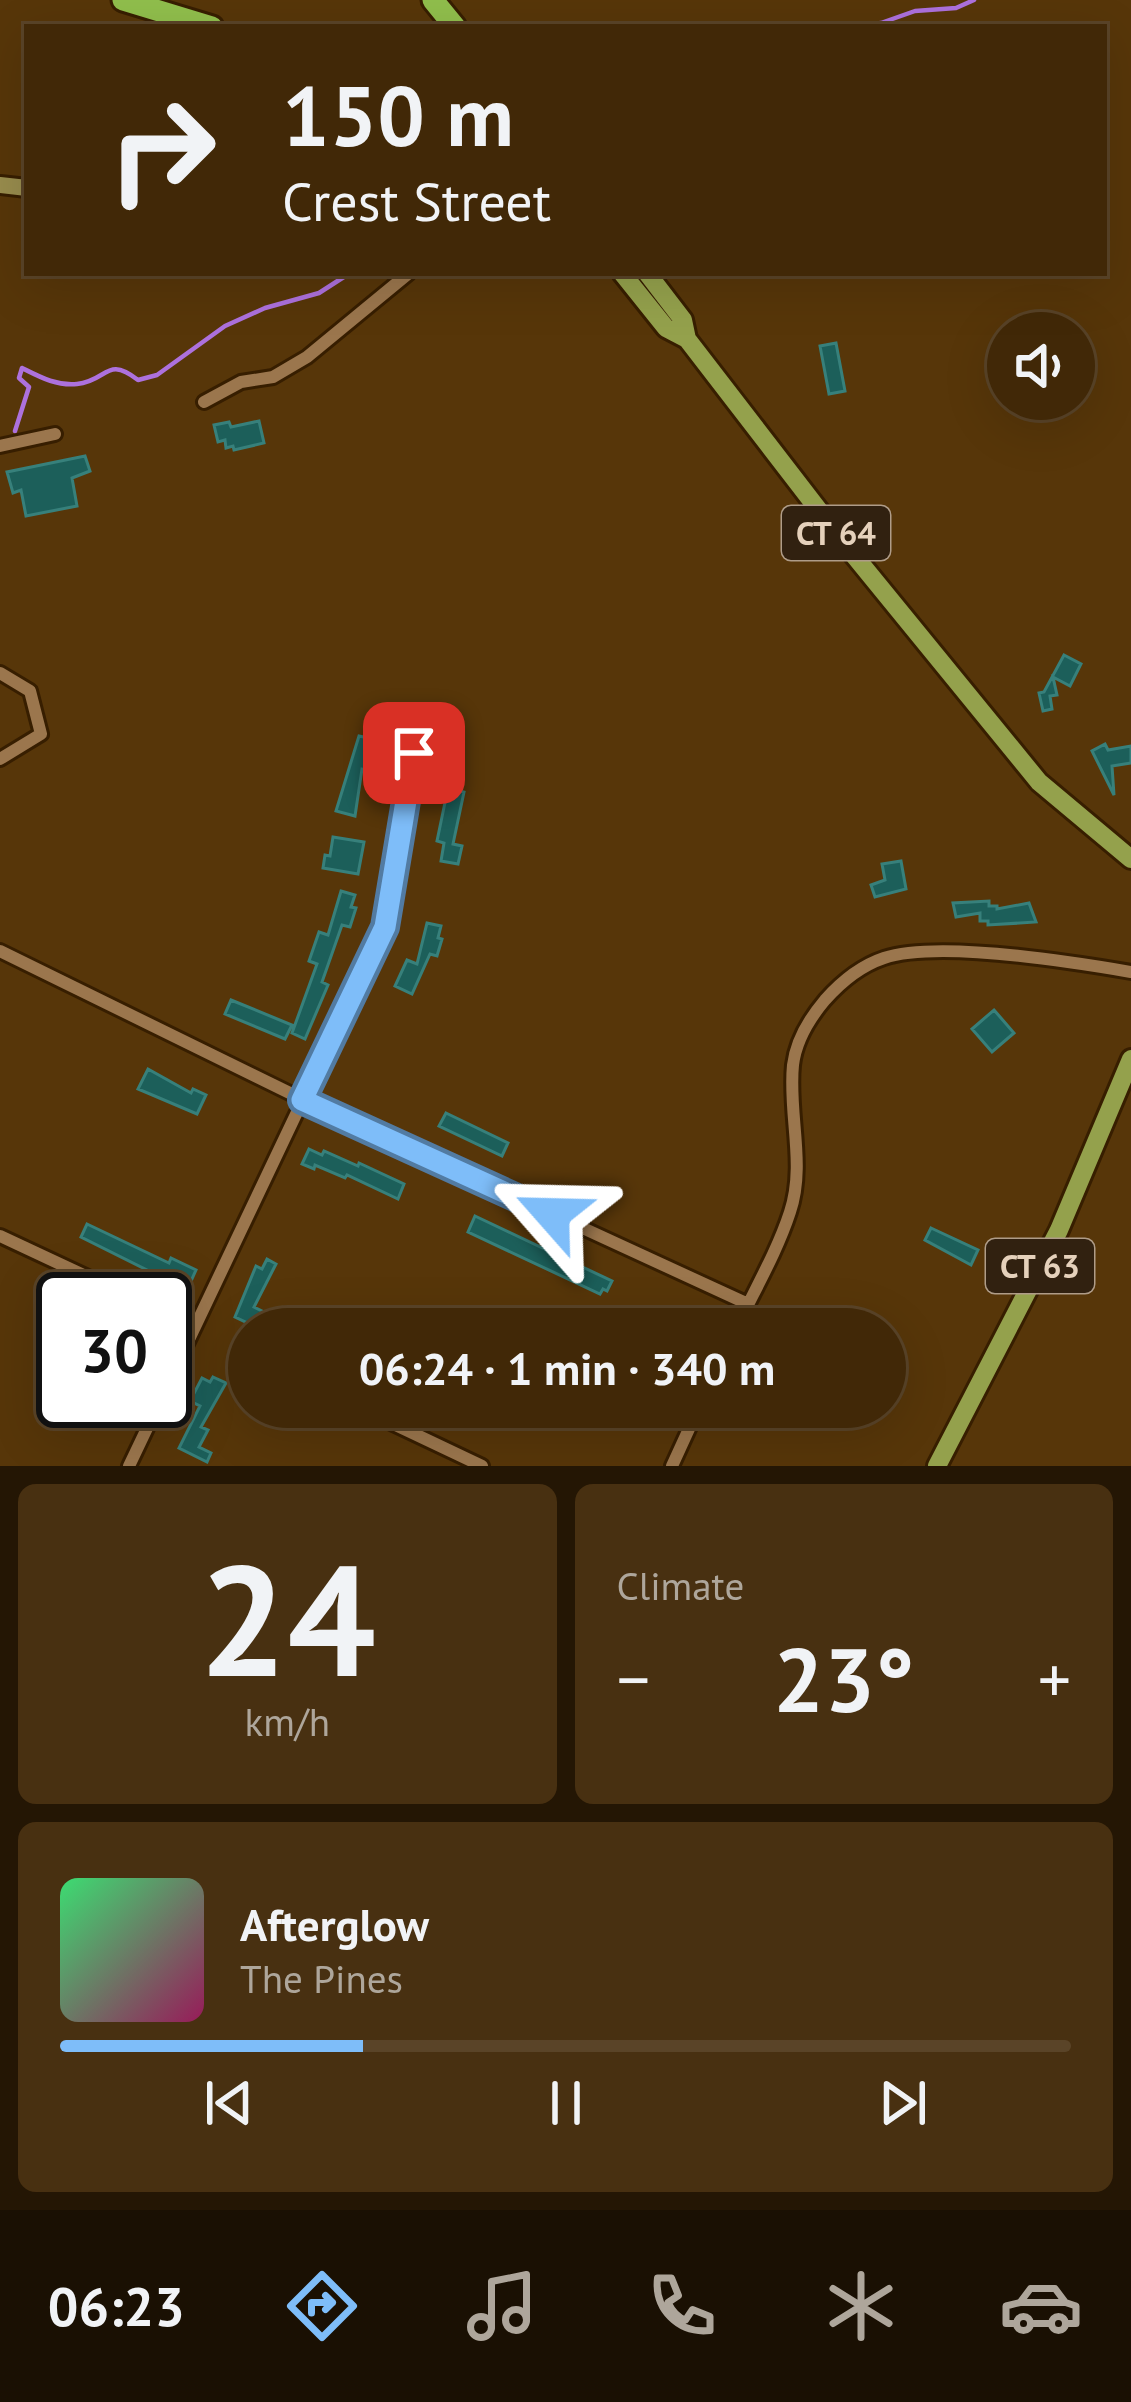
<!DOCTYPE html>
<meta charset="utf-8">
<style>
body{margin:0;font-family:"PT Sans",sans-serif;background:#483011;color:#f1f3f6;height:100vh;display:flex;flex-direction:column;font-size:45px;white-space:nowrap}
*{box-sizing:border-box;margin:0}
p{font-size:39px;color:#aea69b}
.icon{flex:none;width:66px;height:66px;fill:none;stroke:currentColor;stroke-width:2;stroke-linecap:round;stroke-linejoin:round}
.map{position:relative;height:1466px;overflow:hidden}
.drawer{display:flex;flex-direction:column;gap:18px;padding:18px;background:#241604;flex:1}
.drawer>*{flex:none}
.top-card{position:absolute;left:24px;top:24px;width:1083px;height:252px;border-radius:0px;box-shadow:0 12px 48px #0002,0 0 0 3px #5a4428;background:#412807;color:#f1f3f6;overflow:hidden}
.tools{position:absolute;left:987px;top:312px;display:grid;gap:24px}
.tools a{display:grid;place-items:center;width:108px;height:108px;border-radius:50%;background:#412807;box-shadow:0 12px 48px #0002,0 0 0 3px #5a4428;font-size:60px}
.speed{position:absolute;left:36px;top:1272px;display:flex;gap:24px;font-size:60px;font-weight:700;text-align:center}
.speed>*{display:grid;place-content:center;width:156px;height:156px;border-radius:50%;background:#412807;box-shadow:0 12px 48px #0002,0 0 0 3px #5a4428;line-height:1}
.speed .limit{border:6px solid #111;border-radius:18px;background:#fff;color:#111}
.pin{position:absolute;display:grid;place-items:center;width:102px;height:102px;color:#fff;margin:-51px;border-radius:24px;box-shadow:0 6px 18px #0006}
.me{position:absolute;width:132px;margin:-66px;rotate:295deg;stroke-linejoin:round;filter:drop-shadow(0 0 9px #0008)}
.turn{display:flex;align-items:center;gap:42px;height:252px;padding:0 60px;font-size:54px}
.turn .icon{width:156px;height:156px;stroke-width:2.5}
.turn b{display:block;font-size:84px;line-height:102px}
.big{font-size:90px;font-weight:600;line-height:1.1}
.drawer .card{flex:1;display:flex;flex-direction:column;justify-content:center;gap:18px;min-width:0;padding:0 42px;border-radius:18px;background:#483011}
.drawer .dial{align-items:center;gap:0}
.dial b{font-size:156px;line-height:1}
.song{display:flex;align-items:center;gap:36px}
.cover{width:144px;height:144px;border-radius:18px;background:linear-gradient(135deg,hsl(140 70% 55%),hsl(330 70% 35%))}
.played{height:12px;border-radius:6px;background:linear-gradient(90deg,#7ebdf9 30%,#5a4428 30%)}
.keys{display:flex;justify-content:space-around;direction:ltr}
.heat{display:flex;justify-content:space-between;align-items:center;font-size:66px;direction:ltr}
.drawer .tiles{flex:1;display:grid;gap:18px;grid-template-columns:1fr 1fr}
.card:last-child{grid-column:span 2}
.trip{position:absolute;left:228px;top:1308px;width:678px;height:120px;border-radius:60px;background:#412807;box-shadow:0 12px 48px #0002,0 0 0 3px #5a4428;font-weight:600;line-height:120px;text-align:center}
.tabs{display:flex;height:192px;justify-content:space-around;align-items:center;background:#1a1003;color:#aea69b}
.tabs .icon{width:84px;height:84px}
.tabs .current{color:#7ebdf9}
.tabs b{font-size:54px;color:#f1f3f6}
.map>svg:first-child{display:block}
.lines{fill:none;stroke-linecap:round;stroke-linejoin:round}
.stream{stroke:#ad71dd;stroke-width:4.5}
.building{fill:#1c5f5a;stroke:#37807b;stroke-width:3}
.street-casing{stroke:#371e00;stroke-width:18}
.secondary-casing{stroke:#371e00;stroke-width:22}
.primary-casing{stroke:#371e00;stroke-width:24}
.highway-casing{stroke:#371e00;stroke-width:27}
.street{stroke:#9b764d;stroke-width:12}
.secondary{stroke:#988c4d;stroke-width:16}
.primary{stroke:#94a14c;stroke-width:18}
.highway{stroke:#90be4c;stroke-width:21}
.route-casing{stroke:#527ba2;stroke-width:30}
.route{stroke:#7ebdf9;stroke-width:21}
.labels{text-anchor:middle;stroke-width:12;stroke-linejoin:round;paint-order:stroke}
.shield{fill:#312110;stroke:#af9c88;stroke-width:3}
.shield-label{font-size:33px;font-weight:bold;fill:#e5d1bb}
</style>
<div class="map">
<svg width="1131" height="1466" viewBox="0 0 1131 1466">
<rect width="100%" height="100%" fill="#573609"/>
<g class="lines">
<path class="stream" d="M850,27L881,23L915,11L956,8L974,0
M15,431L29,387L19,378L22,368C40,377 56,386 77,384C108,381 106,355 138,380L157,375L225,326L265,308L319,293L350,273"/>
</g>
<path class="building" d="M836,343L845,391L829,394L820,346Z
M259,421L264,443L234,450L233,446L226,448L225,440L218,442L214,425L229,422L231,427Z
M85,456L90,471L72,478L77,506L26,516L21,490L13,493L7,472Z
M1064,655L1081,664L1070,686L1053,677L1057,695L1050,696L1052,709L1043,711L1039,693L1044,692Z
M359,736L373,739L370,752L375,753L370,771L362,769L355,816L336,811Z
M1105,744L1108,750L1131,746V763L1112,766L1114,795L1092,751Z
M448,788L464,792L453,844L462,846L458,864L441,861L444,843L437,841Z
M333,837L364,842L358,874L323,868L325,855L330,856Z
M901,861L906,889L875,897L871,885L885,880L882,864Z
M341,891L355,895L351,907L356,908L350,927L342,925L322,982L328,985L305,1039L292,1033L317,964L309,961L319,932L328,935Z
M989,901V906H997V909L1029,903L1036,922L988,925V921H980V913L956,917L953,903Z
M427,923L441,926L438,938L442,939L437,956L430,954L412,994L395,986L407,960L417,964Z
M231,1000L292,1025L285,1039L225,1014Z
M994,1010L1014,1033L992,1052L972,1029Z
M148,1069L191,1093L193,1089L206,1095L197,1114L138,1089Z
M446,1113L508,1143L502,1156L439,1126Z
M309,1149L322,1155L324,1151L358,1166L359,1163L404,1184L398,1199L347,1175L345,1178L315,1165L314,1169L302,1164Z
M475,1216L612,1281L607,1291L603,1289L600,1294L468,1232Z
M87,1224L169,1263L171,1258L196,1270L187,1290L81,1237Z
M931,1228L978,1250L971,1265L925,1240Z
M267,1259L276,1264L254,1307L268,1314L264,1324L259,1322L256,1327L235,1317L256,1266L262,1269Z
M213,1377L226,1383L201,1427L208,1430L199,1447L211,1453L207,1462L179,1448L200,1406L190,1401L202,1378L210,1382Z"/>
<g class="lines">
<g class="street-casing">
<path id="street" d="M204,402L241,382L273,377L307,357L409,273
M0,446L55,434
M0,673L30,691L41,734L0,759
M0,951L302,1099L748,1304
M0,1236L135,1299
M165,1313L195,1327
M736,1329C754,1291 777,1252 790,1212C806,1164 788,1114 793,1065C796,1040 809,1019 825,1000C841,982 860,966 884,958C938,940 1073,962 1131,972
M165,1390L385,927L414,753
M364,1410L482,1466
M129,1466L160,1401
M672,1466L699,1407"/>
</g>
<g class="secondary-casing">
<path id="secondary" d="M0,185L27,188"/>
</g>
<g class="primary-casing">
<path id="primary" d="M622,273L666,328L687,339L844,543L1039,782L1131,859
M647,273L683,320L687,339
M937,1466L1059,1230L1131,1059"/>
</g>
<g class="highway-casing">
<path id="highway" d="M123,0L212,27
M433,0L455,27"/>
</g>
<use href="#street" class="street"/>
<use href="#secondary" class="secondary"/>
<use href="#primary" class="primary"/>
<use href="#highway" class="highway"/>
</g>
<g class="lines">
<g class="route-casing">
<path id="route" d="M414,753L385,927L302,1100L552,1214"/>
</g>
<use href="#route" class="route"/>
</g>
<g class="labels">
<g class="shield">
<rect x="782" y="506" width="108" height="54" rx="9"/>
<rect x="986" y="1239" width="108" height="54" rx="9"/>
</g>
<g class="shield-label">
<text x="836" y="545">CT 64</text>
<text x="1040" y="1278">CT 63</text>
</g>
</g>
</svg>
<div class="tools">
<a><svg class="icon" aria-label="sound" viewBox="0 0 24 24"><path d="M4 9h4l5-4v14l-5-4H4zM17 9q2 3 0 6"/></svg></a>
</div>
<div class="speed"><div class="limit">30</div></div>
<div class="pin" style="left:414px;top:753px;background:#d93025"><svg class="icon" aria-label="arrive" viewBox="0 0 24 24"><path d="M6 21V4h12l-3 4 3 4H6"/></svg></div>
<svg class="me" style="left:552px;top:1214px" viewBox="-20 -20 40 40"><path d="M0-17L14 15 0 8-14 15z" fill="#7ebdf9" stroke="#fff" stroke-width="4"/></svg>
<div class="trip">06:24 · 1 min · 340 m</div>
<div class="top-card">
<div class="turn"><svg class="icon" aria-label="right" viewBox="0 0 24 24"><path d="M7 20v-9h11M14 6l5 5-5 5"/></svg><div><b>150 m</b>Crest Street</div></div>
</div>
</div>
<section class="drawer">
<div class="tiles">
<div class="card dial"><b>24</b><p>km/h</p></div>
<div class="card"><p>Climate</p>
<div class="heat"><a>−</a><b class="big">23°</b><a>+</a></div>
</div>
<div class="card">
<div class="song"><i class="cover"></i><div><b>Afterglow</b><p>The Pines</p></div></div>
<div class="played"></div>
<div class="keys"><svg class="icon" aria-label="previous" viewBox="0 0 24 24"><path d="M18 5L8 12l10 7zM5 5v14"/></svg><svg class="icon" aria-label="pause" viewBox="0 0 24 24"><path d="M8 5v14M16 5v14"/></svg><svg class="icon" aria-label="next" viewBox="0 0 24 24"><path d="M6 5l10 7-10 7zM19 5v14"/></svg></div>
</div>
</div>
</section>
<nav class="tabs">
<b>06:23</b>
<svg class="icon current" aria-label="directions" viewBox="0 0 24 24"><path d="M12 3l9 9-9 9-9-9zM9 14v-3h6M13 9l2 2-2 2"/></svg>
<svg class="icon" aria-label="music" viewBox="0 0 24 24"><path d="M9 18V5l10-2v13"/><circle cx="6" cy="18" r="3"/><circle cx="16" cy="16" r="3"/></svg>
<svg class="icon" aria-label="phone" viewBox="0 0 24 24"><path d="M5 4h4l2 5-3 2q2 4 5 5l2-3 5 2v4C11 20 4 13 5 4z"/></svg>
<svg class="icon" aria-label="climate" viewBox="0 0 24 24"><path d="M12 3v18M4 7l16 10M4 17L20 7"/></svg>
<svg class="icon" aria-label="car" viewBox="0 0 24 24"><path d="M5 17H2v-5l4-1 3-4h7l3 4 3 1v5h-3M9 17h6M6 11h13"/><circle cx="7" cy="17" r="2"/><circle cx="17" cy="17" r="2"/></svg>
</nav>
